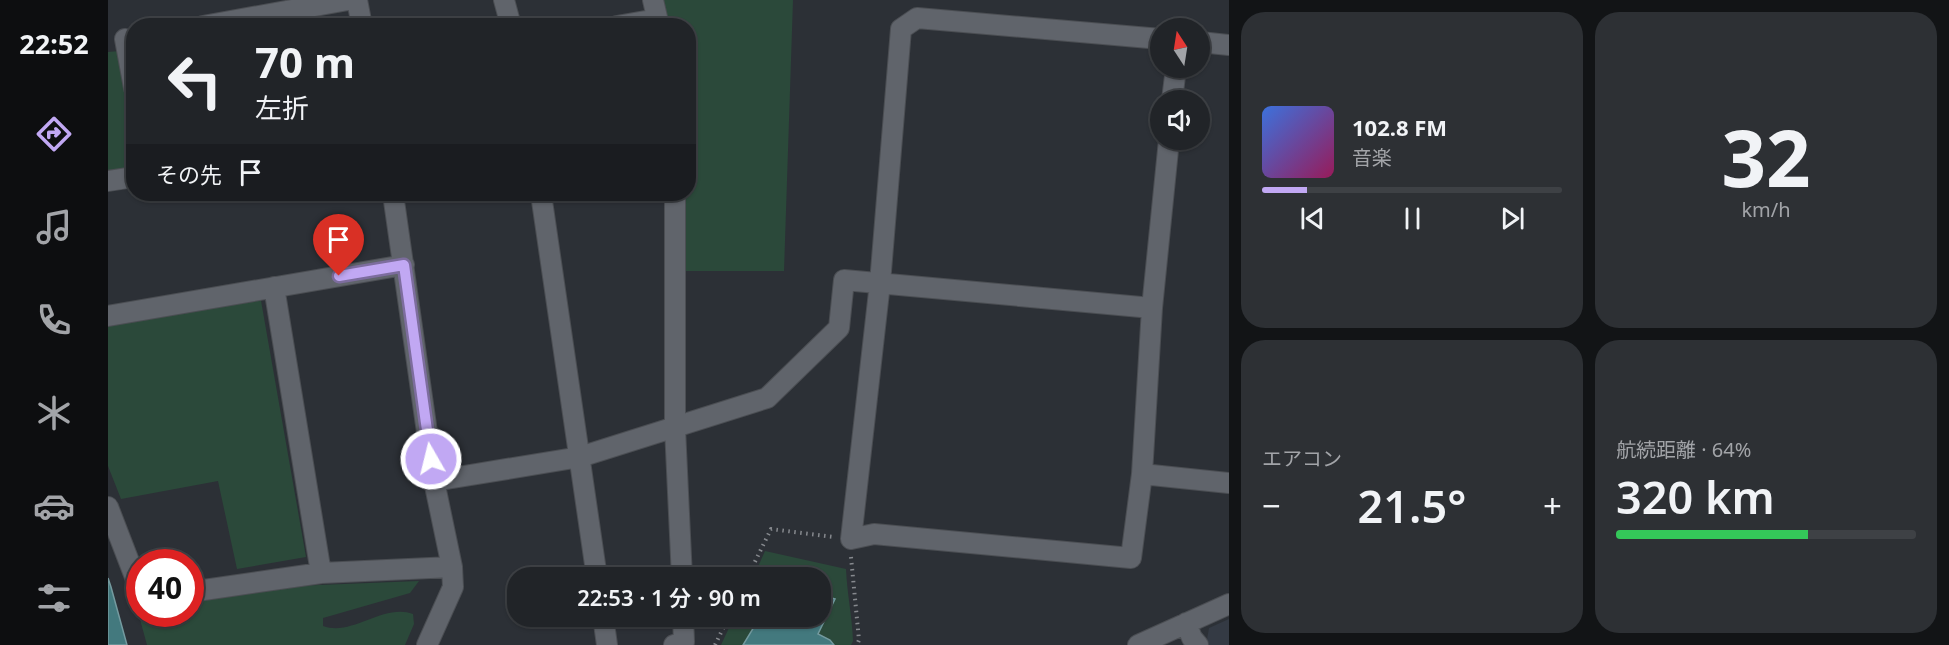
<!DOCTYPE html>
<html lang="ja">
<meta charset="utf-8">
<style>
body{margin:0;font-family:"Noto Sans","Noto Sans JP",sans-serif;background:#2d3034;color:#f1f3f6;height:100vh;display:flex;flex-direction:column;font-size:22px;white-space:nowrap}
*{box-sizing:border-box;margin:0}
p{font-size:20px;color:#a2a4a8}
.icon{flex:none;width:33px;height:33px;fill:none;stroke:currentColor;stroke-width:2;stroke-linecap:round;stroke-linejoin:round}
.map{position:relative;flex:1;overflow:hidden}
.details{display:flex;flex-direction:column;gap:12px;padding:12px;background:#121416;width:720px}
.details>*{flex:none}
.banner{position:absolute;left:18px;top:18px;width:570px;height:183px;border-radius:24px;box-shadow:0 2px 4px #0004,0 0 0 2px #3e4145;background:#212428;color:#f1f3f6;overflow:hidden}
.needle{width:39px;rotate:348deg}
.controls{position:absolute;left:1042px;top:18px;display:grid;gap:12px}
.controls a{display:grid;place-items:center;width:60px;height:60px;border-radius:50%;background:#212428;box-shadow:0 2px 4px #0004,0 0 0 2px #3e4145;font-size:30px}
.speed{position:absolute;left:18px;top:549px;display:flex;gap:12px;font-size:30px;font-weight:700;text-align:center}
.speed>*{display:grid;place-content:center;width:78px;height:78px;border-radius:50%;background:#212428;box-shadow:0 2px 4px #0004,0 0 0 2px #3e4145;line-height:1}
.speed .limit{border:9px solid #d22;background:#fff;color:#111}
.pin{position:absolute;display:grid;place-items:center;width:51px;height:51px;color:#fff;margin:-62px -26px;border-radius:50% 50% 50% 0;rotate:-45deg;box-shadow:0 0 6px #0007}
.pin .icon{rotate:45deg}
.me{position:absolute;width:66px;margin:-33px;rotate:352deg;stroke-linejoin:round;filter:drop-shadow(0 0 4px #0008)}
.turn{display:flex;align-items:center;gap:21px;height:126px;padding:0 30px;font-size:27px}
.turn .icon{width:78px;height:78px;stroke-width:2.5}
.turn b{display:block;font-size:42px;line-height:51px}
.then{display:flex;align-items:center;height:57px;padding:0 30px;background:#0003;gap:12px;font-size:22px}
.big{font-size:45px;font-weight:600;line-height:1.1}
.details .card{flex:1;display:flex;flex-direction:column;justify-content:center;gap:9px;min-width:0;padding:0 21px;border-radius:24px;background:#2d3034}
.details .dial{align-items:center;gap:0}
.dial b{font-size:78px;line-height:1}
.song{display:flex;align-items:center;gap:18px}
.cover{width:72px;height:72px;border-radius:9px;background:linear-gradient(135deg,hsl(220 70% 55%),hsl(330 70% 35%))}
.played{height:6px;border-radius:3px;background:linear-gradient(90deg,#c1a8f3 15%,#3e4145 15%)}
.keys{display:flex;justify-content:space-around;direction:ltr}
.heat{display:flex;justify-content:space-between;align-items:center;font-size:33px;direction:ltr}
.charge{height:9px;border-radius:4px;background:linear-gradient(90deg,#34c759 64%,#3e4145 0)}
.details .tiles{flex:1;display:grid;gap:12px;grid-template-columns:repeat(2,1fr)}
.trip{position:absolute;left:399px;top:567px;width:324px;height:60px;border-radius:24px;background:#212428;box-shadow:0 2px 4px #0004,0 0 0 2px #3e4145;font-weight:600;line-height:60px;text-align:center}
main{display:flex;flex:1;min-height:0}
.dock{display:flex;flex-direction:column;width:108px;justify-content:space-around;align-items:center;background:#0d0e10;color:#a2a4a8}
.dock .icon{width:42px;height:42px}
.dock .current{color:#c1a8f3}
.dock b{font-size:27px;color:#f1f3f6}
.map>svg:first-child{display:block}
.built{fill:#343a44}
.green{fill:#2b493a}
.water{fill:#43797e;stroke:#749a9f;stroke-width:1.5}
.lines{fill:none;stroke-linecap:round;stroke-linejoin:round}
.minor-casing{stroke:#4b4e53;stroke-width:22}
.path{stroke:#86898e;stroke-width:4;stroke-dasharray:1.5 4.5;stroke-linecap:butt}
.minor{stroke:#60646b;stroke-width:20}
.route-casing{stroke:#7d6d9e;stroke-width:15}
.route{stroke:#c1a8f3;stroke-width:10}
</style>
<main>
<nav class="dock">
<b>22:52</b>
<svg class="icon current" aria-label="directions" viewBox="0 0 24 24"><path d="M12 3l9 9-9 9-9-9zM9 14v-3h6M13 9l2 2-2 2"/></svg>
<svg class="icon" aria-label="music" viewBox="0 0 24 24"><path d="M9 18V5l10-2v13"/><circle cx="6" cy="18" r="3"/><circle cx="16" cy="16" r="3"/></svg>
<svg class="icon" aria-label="phone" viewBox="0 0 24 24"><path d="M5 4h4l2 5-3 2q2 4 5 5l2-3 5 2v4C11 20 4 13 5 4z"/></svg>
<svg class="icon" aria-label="climate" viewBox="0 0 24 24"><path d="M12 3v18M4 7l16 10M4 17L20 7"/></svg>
<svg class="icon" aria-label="car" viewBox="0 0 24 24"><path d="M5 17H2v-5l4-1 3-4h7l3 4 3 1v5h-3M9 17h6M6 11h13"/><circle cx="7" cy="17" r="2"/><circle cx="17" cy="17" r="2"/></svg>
<svg class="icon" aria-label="filters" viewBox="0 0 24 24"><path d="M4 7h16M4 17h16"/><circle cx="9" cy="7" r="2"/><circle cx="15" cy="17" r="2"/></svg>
</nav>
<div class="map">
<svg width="1121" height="645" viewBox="0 0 1121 645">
<rect width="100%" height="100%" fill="#2c3036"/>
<path class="built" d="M1121,619V645H1098L1101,628Z"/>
<path class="green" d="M552,0H685L676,271H574L573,194H580V26L558,25Z
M12,51L25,130V167L0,172V52Z
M152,295L198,557L129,569L110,481L13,499L0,466V323Z
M657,551L738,569C739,593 744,616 745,641L743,645H726L722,640L710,634L727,599L713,595L712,578H645Z
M311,581L302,593L215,618V626C244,637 275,603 305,614L306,624L297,645H39L30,612L32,614H82L83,603L186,586Z
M626,617H652L635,645H613Z"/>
<path class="water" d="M0,578L3,587L19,645H0Z
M713,595L727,599L710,634L722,640L726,645H635L652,617L712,616Z"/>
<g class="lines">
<g class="minor-casing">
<path id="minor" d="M249,0L254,26
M396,0L403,26
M545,0L551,26
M95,26L240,0
M509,26L549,19
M17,39L26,88
M1053,39L809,18L793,29L772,283L743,539L766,534L1023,558L1034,474L1044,308L1061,140
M1092,42L1121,45
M1064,100L1068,68
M0,181L26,177
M285,194L326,481L344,567L345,587L319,645
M433,194L489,578
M567,194V428L574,578
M166,287L213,573L344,567
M0,316L296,265
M1034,474L1121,483
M326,481L472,457L659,398L731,328L736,280L1044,308
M0,507L32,590
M82,592L213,573
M495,616L499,645
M1078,623L1084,638L1090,645
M566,645L576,642L575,616
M1030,645L1121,604"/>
</g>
<path class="path" d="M743,557L751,640L749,645
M639,578L663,529L726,537
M607,645L621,616"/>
<use href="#minor" class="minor"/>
</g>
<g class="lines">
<g class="route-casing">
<path id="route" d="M231,276L296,265L323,459"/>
</g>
<use href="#route" class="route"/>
</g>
</svg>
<div class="controls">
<a><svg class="needle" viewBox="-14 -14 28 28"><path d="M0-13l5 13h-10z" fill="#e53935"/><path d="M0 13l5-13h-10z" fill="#a2a4a8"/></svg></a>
<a><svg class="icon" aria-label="sound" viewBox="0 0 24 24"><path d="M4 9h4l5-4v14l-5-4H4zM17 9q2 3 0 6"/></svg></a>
</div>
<div class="speed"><div class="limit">40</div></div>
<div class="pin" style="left:231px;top:276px;background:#d93025"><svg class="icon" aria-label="arrive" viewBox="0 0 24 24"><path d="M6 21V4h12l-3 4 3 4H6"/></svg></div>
<svg class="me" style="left:323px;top:459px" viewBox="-20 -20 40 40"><circle r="17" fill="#c1a8f3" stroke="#fff" stroke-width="3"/><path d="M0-11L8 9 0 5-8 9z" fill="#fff"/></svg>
<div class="trip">22:53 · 1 分 · 90 m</div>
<div class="banner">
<div class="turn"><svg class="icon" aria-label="left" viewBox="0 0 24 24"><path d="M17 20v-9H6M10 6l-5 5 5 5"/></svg><div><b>70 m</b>左折</div></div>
<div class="then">その先<svg class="icon" aria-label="arrive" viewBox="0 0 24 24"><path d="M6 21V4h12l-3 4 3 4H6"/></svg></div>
</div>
</div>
<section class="details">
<div class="tiles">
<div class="card">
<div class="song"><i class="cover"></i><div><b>102.8 FM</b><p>音楽</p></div></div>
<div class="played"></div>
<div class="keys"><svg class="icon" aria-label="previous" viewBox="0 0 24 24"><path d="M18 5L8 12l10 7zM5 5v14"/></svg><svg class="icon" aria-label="pause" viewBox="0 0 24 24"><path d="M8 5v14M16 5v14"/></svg><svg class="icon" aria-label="next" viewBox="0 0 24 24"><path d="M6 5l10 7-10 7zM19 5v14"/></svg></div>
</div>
<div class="card dial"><b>32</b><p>km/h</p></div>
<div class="card"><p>エアコン</p>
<div class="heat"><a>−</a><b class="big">21.5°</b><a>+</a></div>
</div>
<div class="card"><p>航続距離 · 64%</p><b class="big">320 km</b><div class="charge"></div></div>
</div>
</section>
</main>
